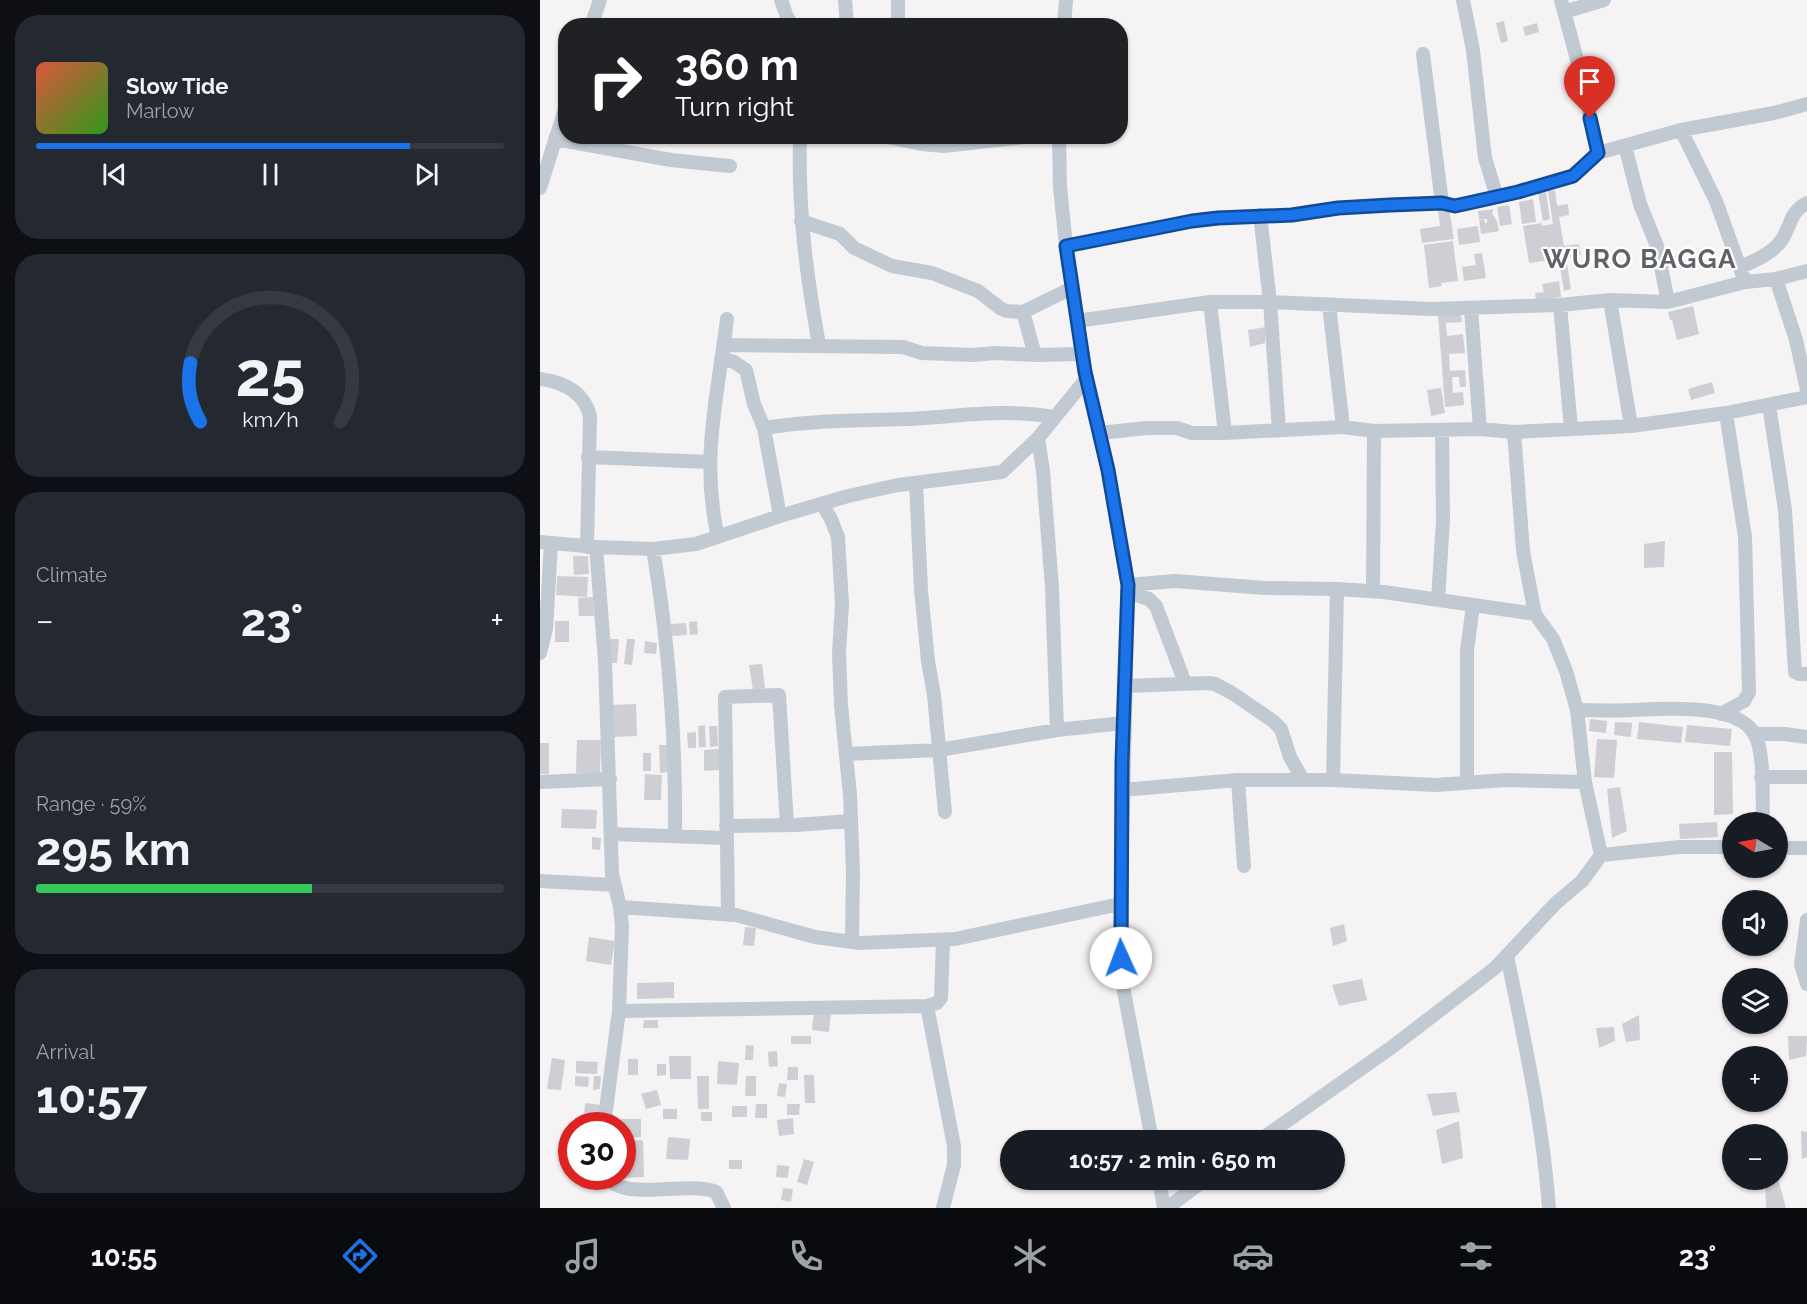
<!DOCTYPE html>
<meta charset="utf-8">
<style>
body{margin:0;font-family:Raleway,sans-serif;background:#242831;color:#f1f3f6;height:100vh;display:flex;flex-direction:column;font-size:22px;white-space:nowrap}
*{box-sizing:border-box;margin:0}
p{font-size:20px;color:#9ea1a6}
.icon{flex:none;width:33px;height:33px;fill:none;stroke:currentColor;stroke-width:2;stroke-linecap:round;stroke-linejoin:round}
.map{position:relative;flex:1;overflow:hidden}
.panel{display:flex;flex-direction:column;gap:15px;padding:15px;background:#0d0f14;width:540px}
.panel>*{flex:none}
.hud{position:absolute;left:18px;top:18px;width:570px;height:126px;border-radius:24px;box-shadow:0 2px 4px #0004;background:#202124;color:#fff;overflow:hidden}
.needle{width:39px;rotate:280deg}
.fabs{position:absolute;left:1182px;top:812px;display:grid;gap:12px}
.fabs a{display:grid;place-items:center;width:66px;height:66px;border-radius:50%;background:#171b24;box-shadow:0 2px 4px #0004;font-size:30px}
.speed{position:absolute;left:18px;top:1112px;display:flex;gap:12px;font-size:30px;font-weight:700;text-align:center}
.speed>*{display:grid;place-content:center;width:78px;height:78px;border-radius:50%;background:#171b24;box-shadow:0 2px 4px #0004;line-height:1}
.speed .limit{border:9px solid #d22;background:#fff;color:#111}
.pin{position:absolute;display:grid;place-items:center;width:51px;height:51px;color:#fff;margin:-62px -26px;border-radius:50% 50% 50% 0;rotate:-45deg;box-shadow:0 0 6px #0007}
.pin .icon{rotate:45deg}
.me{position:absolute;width:66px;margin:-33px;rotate:358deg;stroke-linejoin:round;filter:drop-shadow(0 0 4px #0008)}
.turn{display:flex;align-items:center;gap:21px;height:126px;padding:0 18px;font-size:27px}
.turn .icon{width:78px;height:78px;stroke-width:2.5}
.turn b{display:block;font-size:42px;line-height:51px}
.big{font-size:45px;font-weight:700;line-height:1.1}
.panel .tile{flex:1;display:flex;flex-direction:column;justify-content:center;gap:9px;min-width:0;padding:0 21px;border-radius:24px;background:#242831}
.panel .dial{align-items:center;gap:0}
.dial svg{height:156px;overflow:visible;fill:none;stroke:#363941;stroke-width:7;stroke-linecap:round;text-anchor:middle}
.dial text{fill:#f1f3f6;stroke:none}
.song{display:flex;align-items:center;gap:18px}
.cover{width:72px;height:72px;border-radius:9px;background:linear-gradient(135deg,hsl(10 70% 55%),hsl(110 70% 35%))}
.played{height:6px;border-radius:3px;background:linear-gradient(90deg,#1a73e8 80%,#363941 80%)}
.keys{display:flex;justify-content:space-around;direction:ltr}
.heat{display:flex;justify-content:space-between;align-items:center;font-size:33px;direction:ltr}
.charge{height:9px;border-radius:4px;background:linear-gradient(90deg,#34c759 59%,#363941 0)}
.trip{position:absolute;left:460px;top:1130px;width:345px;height:60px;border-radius:30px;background:#171b24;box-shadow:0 2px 4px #0004;font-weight:700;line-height:60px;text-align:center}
.dock{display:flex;height:96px;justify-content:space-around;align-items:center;background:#090b0e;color:#9ea1a6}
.dock .icon{width:42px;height:42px}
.dock .on{color:#1a73e8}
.dock b{font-size:27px;color:#f1f3f6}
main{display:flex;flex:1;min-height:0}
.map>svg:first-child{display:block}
.building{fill:#cdcfd5}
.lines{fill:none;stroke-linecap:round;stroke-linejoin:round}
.street{stroke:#c1cad2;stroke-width:14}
.route-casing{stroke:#114b97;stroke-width:15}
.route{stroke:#1a73e8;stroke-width:10}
.labels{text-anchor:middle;stroke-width:4.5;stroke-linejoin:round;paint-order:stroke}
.district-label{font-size:26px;font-weight:bold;letter-spacing:1.5px;fill:#5f6368;stroke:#fff}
</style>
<main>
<section class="panel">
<div class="tile">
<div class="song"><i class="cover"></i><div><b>Slow Tide</b><p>Marlow</p></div></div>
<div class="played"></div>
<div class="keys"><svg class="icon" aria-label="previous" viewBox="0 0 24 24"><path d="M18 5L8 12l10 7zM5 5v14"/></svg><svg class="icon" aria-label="pause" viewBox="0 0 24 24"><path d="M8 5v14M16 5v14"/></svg><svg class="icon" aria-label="next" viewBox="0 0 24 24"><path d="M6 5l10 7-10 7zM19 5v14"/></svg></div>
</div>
<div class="tile dial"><svg viewBox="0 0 100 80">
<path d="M14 69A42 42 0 1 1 86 69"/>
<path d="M14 69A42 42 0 0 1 9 39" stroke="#1a73e8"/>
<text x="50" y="56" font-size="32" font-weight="700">25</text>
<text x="50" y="72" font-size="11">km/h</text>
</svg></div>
<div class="tile"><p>Climate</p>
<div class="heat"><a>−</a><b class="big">23°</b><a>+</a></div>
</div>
<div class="tile"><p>Range · 59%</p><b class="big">295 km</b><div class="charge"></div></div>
<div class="tile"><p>Arrival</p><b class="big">10:57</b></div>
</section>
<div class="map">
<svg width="1267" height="1208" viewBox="0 0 1267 1208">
<rect width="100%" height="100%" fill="#f5f3f3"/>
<path class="building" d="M964,21L968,41L961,43L956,23Z
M997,23L999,32L985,36L983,27Z
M1015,190L1017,206L1028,204L1029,215L1019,217L1024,246L1039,244L1041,255L1026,258L1031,289L1024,291L1018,253L1007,255L1008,260L989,263L983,226L1002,223V226L1013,224L1008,191Z
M1006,192L1010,219L1003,221L998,193Z
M993,199L996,222L982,224L979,202Z
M969,205L972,224L960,226L957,207Z
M909,208L914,239L882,243L880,229L900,226L898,210Z
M954,209L952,213L957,221L959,231L941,234L939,220L944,219L945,223H947V219H939L938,211Z
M938,226L940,242L919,245L917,229Z
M913,241L918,281L901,283L902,286L889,288L884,245Z
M942,253L946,278L924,281L922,267L936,265L934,254Z
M1019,281L1021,297L996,301L995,293L1004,292L1002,284Z
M1153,306L1159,334L1137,340L1132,320H1130L1128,312Z
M921,313L922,322L906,323L907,336L923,334L925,353L909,354L910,371L925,370L926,387H920L919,377H912L913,393L923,392L924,405L905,407L898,315Z
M726,327L725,343L710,347L708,330Z
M1172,382L1175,393L1151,400L1148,389Z
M901,388L905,413L891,416L887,390Z
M1125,541L1124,567L1104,568V544Z
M33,556H48L49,574L34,575Z
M17,576L48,577L47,597L16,595Z
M53,597L54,616H39L38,598Z
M15,621H29V642H15Z
M157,621L158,634L150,635L149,622Z
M146,623L147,635L131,636L130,624Z
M70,639H79L77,663H69Z
M87,639H95L92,665L84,664Z
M105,641L117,643L116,654L104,653Z
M222,664L225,688L213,690L209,665Z
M96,704L97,736L73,737L71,705Z
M1050,719L1067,721L1066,733L1049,731Z
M1075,722L1092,723L1091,737L1074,735Z
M1099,722L1143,727L1141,743L1097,739Z
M165,725L166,747H159L158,726Z
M1147,725L1192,729L1190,746L1145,742Z
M169,726H177L178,746L170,747Z
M156,732V748H148L147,733Z
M1057,739L1077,740L1074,778L1054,777Z
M37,740H61L60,773H36Z
M0,743H9V774H0Z
M119,745H127L128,772L120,773Z
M179,749V770L164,771V750Z
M1174,752H1192L1193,814L1174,815Z
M103,753H111V771H103Z
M105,774L122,775L121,800H104Z
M1080,787L1087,831L1072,838L1067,789Z
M22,809L57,810L56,829L21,828Z
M1177,822L1178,837L1140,839L1139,824Z
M52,837L61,838L60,850L52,849Z
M804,924L807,941L793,946L790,928Z
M205,927L216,928L214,946L203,945Z
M49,937L75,941L71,965L46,961Z
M822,979L827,1000L799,1006L792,985Z
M134,982V998L97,999V983Z
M274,1012L291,1014L289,1032L272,1030Z
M1099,1015L1100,1040L1086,1042L1082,1024Z
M104,1020H118V1028H103Z
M1074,1027L1075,1041L1059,1048L1056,1028Z
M251,1036H271V1044H251Z
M1248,1036H1267L1266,1056L1249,1060Z
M206,1045L214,1046L213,1060H205Z
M237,1051L238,1066L229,1067L228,1052Z
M129,1056H151V1079H130Z
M12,1058L25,1060L21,1090L7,1089Z
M88,1059H98V1075H88Z
M36,1061L58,1062L57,1074L36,1073Z
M178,1061L199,1063L197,1085L177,1084Z
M117,1064H126V1075L117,1076Z
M248,1067H258V1080H247Z
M264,1075H274L275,1103H265Z
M35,1076L49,1077L48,1087L35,1086Z
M54,1076H61L60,1089L53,1090Z
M157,1076H169V1109H158Z
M206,1076H216V1096H205Z
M239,1083L247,1084L245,1097L237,1096Z
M117,1090L121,1105L106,1109L101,1094Z
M916,1092L920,1112L893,1116L887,1094Z
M45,1103L61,1105L59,1117L44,1116Z
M216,1104H227V1118H215Z
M247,1104H260L259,1115H247Z
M192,1106H207V1117H192Z
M123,1109H137V1119H123Z
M161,1112H172V1121H161Z
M253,1118L254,1134L239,1136L237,1120Z
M80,1119H101V1137L82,1138V1125H80Z
M919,1121L923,1158L902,1164L896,1130Z
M1261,1131L1267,1132V1157L1262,1159Z
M128,1137L150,1139L148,1160L126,1159Z
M103,1140L104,1177L82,1178V1141Z
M264,1159L274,1162L267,1185L257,1182Z
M189,1160H202V1169H189Z
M237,1165L249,1166L248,1178L236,1177Z
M1225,1179H1238L1246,1208H1226Z
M243,1188L253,1189L251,1202L241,1200Z"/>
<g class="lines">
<path class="street" d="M241,0L247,17L253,26
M305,0L307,26
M923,0L933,50L945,158L957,197
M1021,0L1043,82L1058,153
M1024,12L1064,0
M51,26L60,0
M358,26V0
M524,26L526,0
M883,54L902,203
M1141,130L1176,201L1205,282
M260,136C258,210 266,273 279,345
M343,136L381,144L404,146L494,136
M519,136L520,187L526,246L545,372L568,470L588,585L580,936L582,981L612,1140
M15,139L131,160L190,166
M1085,146L1100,204L1117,246L1128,302
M0,188L26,106
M720,215L730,302L739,430
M261,221L300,234L314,248L352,266L392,273L438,291L460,308L466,311L483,312L532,288
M526,246L652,221L678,218L752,215L798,208L851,205L902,203L915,206L978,192L1033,176L1058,153L1141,130L1234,113L1267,104
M1200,267C1215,261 1235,252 1243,238C1251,224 1251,211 1267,203
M1236,279L1256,340L1267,390
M1070,300L1091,426
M670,302L685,433
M789,305L803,427
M1020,305L1031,429
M931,309L940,429
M483,312L495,355
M537,321L670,302H730L891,309L1020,305L1070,300L1128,302L1205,282L1236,279L1267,271
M184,345L363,347L382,353L432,355L456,353L495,355L543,354
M181,358L194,362L206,370L214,404L224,428L240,516
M0,379C23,382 44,392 50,416L47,547
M1229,405L1245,510L1255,672L1259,674H1267
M224,428C272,420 319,421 367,419C416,417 464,408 514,417
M974,432L983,551L995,614L1013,639L1026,671L1037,710L1045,782L1061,855
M559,433L607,428H637L652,433H685L803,427L834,431L940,429L974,432L1091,426L1186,413L1267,397
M498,438L503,471L512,588L517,730
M48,457L169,462
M376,483L381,590L388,661L394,695L405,812
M282,504L291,519L298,537L302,604L299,653L301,705L310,795L313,871L312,942
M178,537C160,460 178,394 187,319
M0,542L56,547L113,549L156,544L240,516L308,496L358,485L462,472L498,438L547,378
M56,547L65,661L72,874L80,907L82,926L79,1011L64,1125
M113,549C129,644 136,740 135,836
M588,585L635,581L725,588L797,589L844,592L995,614
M833,591L834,431
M587,592L609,599L616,606L645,683
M898,600L903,520L902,430
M0,653L6,629L11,543
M585,686L668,683L675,684L692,693L733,721L741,729L750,757L763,780
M1037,710C1055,710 1074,711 1093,710C1123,709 1198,702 1215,735C1225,754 1222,799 1223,822
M1181,714L1204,701L1209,692L1205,537L1186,413
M1215,734H1245L1267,737
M306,754L399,750L517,730L583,723
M1221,777H1267
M698,780L704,866
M793,780L797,589
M0,782L70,779
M927,782V651L933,605
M582,790L698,780H793L895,785L966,780L1045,782
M186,826L255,825L311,821
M71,834L186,838
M1238,848H1267
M0,881L75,885
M80,907L196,915L275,937L320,943L415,939L580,904
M188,915L185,697L239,695L247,825
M1267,920L1261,965L1267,984
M967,956C984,1039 1003,1123 1009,1208
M387,1006L414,1146V1165L403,1208
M79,1011L387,1006L397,1003L401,998L403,940
M720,1140L852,1047L955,968L1016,903L1042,881L1061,855L1140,847H1192
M66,1176C82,1203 147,1180 176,1192L184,1208
M619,1179L624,1208
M627,1208L666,1179"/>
</g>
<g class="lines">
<g class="route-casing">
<path id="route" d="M581,958L582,762L588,585L568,470L545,372L526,246L652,221L678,218L752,215L798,208L850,205L902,203L915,206L978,192L1033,176L1058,153L1050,118"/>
</g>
<use href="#route" class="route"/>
</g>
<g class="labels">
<g class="district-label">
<text x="1100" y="268">WURO BAGGA</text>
</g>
</g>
</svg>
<div class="fabs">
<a><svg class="needle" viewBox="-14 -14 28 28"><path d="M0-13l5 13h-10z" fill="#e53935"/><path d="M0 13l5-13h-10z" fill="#9ea1a6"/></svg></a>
<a><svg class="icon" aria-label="sound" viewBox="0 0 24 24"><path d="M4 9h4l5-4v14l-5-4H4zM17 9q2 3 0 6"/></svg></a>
<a><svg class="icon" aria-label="layers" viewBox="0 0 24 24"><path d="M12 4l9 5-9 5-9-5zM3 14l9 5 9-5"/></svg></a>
<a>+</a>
<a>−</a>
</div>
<div class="speed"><div class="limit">30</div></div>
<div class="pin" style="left:1050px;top:118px;background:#d93025"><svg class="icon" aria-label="arrive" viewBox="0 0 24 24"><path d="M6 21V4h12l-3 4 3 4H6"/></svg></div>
<svg class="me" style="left:581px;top:958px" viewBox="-20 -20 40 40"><circle r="19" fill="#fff"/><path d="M0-13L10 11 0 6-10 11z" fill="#1a73e8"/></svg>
<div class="trip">10:57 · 2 min · 650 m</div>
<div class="hud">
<div class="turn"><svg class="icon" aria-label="right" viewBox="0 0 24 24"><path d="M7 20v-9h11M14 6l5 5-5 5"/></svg><div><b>360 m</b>Turn right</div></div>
</div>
</div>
</main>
<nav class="dock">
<b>10:55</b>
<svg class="icon on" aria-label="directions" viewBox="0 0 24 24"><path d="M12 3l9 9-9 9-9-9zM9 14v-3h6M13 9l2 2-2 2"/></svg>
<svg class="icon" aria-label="music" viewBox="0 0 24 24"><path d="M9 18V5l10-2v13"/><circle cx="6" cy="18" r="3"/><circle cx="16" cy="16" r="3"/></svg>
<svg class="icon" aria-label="phone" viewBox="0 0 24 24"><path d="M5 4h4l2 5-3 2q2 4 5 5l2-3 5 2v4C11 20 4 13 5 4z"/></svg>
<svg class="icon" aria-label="climate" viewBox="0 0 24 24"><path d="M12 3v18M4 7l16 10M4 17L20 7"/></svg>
<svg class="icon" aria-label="car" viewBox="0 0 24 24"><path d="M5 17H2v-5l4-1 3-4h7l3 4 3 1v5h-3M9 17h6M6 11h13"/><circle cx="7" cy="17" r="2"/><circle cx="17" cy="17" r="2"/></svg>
<svg class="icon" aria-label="filters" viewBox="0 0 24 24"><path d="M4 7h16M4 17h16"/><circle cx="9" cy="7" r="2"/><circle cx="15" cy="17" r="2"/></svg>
<b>23°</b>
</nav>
